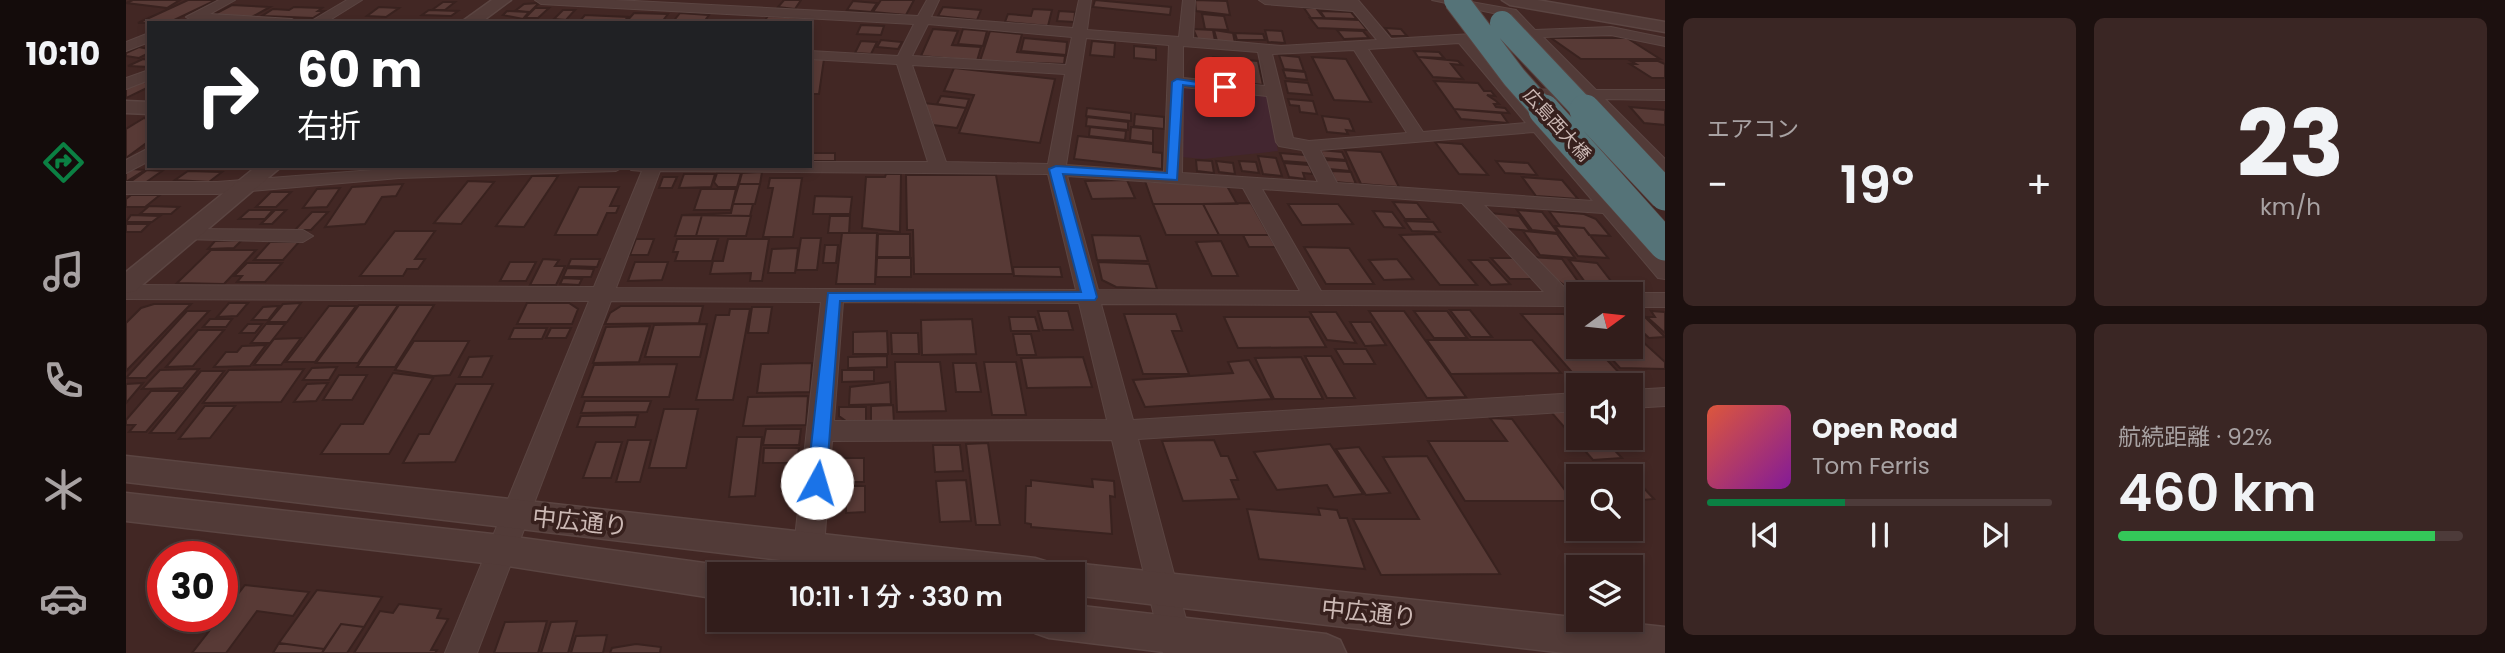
<!DOCTYPE html>
<html lang="ja">
<meta charset="utf-8">
<style>
body{margin:0;font-family:Poppins,"Noto Sans JP",sans-serif;background:#3a2624;color:#f1f3f6;height:100vh;display:flex;flex-direction:column;font-size:26px;white-space:nowrap}
*{box-sizing:border-box;margin:0}
p{font-size:23px;color:#a8a2a3}
.icon{flex:none;width:38px;height:38px;fill:none;stroke:currentColor;stroke-width:2;stroke-linecap:round;stroke-linejoin:round}
.map{position:relative;flex:1;overflow:hidden}
.side{display:flex;flex-direction:column;gap:18px;padding:18px;background:#1c100f;width:840px}
.side>*{flex:none}
.banner{position:absolute;left:21px;top:21px;width:665px;height:147px;border-radius:0px;box-shadow:0 4px 10px #0003,0 0 0 2px #4d3b3a;background:#202124;color:#fff;overflow:hidden}
.needle{width:46px;rotate:75deg}
.fabs{position:absolute;left:1440px;top:282px;display:grid;gap:14px}
.fabs a{display:grid;place-items:center;width:77px;height:77px;border-radius:0px;background:#321d1b;box-shadow:0 4px 10px #0003,0 0 0 2px #4d3b3a;font-size:35px}
.speed{position:absolute;left:21px;top:541px;display:flex;gap:14px;font-size:35px;font-weight:700;text-align:center}
.speed>*{display:grid;place-content:center;width:91px;height:91px;border-radius:50%;background:#321d1b;box-shadow:0 4px 10px #0003,0 0 0 2px #4d3b3a;line-height:1}
.speed .limit{border:10px solid #d22;background:#fff;color:#111}
.pin{position:absolute;display:grid;place-items:center;width:60px;height:60px;color:#fff;margin:-30px;border-radius:14px;box-shadow:0 4px 10px #0006}
.me{position:absolute;width:77px;margin:-38px;rotate:6deg;stroke-linejoin:round;filter:drop-shadow(0 0 5px #0008)}
.turn{display:flex;align-items:center;gap:24px;height:147px;padding:0 35px;font-size:32px}
.turn .icon{width:91px;height:91px;stroke-width:2.5}
.turn b{display:block;font-size:49px;line-height:60px}
.big{font-size:52px;font-weight:600;line-height:1.1}
.side .card{flex:1;display:flex;flex-direction:column;justify-content:center;gap:10px;min-width:0;padding:0 24px;border-radius:10px;background:#3a2624}
.side .dial{align-items:center;gap:0}
.dial b{font-size:91px;line-height:1}
.song{display:flex;align-items:center;gap:21px}
.cover{width:84px;height:84px;border-radius:10px;background:linear-gradient(135deg,hsl(10 70% 55%),hsl(290 70% 35%))}
.played{height:7px;border-radius:4px;background:linear-gradient(90deg,#0b8043 40%,#4d3b3a 40%)}
.keys{display:flex;justify-content:space-around;direction:ltr}
.heat{display:flex;justify-content:space-between;align-items:center;font-size:38px;direction:ltr}
.charge{height:10px;border-radius:5px;background:linear-gradient(90deg,#34c759 92%,#4d3b3a 0)}
.side .tiles{flex:1;display:grid;gap:18px;grid-template-columns:repeat(2,1fr)}
.trip{position:absolute;left:581px;top:562px;width:378px;height:70px;border-radius:0px;background:#321d1b;box-shadow:0 4px 10px #0003,0 0 0 2px #4d3b3a;font-weight:600;line-height:70px;text-align:center}
main{display:flex;flex:1;min-height:0}
.tabs{display:flex;flex-direction:column;width:126px;justify-content:space-around;align-items:center;background:#140c0b;color:#a8a2a3}
.tabs .icon{width:49px;height:49px}
.tabs .active{color:#0b8043}
.tabs b{font-size:32px;color:#f1f3f6}
.map>svg:first-child{display:block}
.green{fill:#432630}
.building{fill:#583a36;stroke:#39221f;stroke-width:2}
.lines{fill:none;stroke-linecap:round;stroke-linejoin:round}
.minor-casing{stroke:#5b4542;stroke-width:2}
.tertiary-casing{stroke:#5b4542;stroke-width:3}
.minor{fill:#523b38;fill-rule:evenodd}
.tertiary{fill:#523b38;fill-rule:evenodd}
.motorway-bridge-far1-casing{stroke:#594340;stroke-width:26;stroke-linecap:butt}
.motorway-bridge-casing{stroke:#594340;stroke-width:32;stroke-linecap:butt}
.motorway-bridge-far1{stroke:#557378;stroke-width:24}
.motorway-bridge{stroke:#557378;stroke-width:31}
.route{fill:#1a73e8;stroke:#114b97;stroke-width:2}
.labels{text-anchor:middle;stroke-width:7;stroke-linejoin:round;paint-order:stroke}
.far-street-label{font-size:18px;fill:#ccb9b5;stroke:#37201d}
.near-street-label{font-size:24px;fill:#ccb9b5;stroke:#37201d}
</style>
<main>
<nav class="tabs">
<b>10:10</b>
<svg class="icon active" aria-label="directions" viewBox="0 0 24 24"><path d="M12 3l9 9-9 9-9-9zM9 14v-3h6M13 9l2 2-2 2"/></svg>
<svg class="icon" aria-label="music" viewBox="0 0 24 24"><path d="M9 18V5l10-2v13"/><circle cx="6" cy="18" r="3"/><circle cx="16" cy="16" r="3"/></svg>
<svg class="icon" aria-label="phone" viewBox="0 0 24 24"><path d="M5 4h4l2 5-3 2q2 4 5 5l2-3 5 2v4C11 20 4 13 5 4z"/></svg>
<svg class="icon" aria-label="climate" viewBox="0 0 24 24"><path d="M12 3v18M4 7l16 10M4 17L20 7"/></svg>
<svg class="icon" aria-label="car" viewBox="0 0 24 24"><path d="M5 17H2v-5l4-1 3-4h7l3 4 3 1v5h-3M9 17h6M6 11h13"/><circle cx="7" cy="17" r="2"/><circle cx="17" cy="17" r="2"/></svg>
</nav>
<div class="map">
<svg width="1539" height="653" viewBox="0 0 1539 653">
<rect width="100%" height="100%" fill="#422724"/>
<path class="green" d="M1062,86L1137,95L1143,98L1152,151L1077,159L1055,157L1054,88Z"/>
<path class="building" d="M7,0H54L41,8L0,3Z
M62,0H90L42,23H12Z
M658,0H675L669,9L652,7Z
M755,0H788L780,15L747,12Z
M969,0L1045,7L1044,15L967,7Z
M1069,0L1101,1L1104,15L1070,11Z
M727,1L751,3L745,12L721,10Z
M317,2H329L319,10H306Z
M413,3L404,12L389,11L398,4Z
M106,5L144,7L124,18L85,16Z
M168,7L196,8L192,11H198L187,18L136,16L147,9L163,10Z
M253,7L273,8L260,17L241,16Z
M817,7L855,10L851,20L812,16Z
M409,8H423L412,18H399Z
M1178,8H1190L1198,18H1185Z
M907,9L926,10L922,26L879,22L882,14L905,16Z
M303,10L332,11L325,16L296,15Z
M437,10H449L440,20L428,19Z
M381,11L403,12L397,19L377,15Z
M933,11L949,12L948,22L931,21Z
M1194,11L1225,12L1231,19L1199,18Z
M508,13L542,14L535,23L500,22Z
M554,13L583,15L577,23H546Z
M1076,14L1098,16L1102,30L1079,29Z
M459,15L502,17L497,23H452Z
M642,16L684,18L681,23H637Z
M1184,18L1233,20L1241,30L1192,28Z
M735,25L758,26L755,35L731,34Z
M1259,28L1275,29L1281,36H1265Z
M807,29L832,31L826,45L855,47L851,61L795,56Z
M837,29L861,31L857,46L832,44Z
M1067,29L1087,30L1089,41L1072,40Z
M1088,30L1107,33L1109,43L1091,41Z
M1139,30L1156,31L1159,43L1142,42Z
M1211,30L1237,31L1243,38L1218,39Z
M864,31L896,34L891,52L939,56L938,64L854,61Z
M1109,33L1137,34L1139,40H1111Z
M898,38L941,42L940,55L895,51Z
M1425,38H1501L1534,59H1455Z
M755,40L776,42L772,49L751,47Z
M735,41L751,42L745,54L729,53Z
M966,41L989,43L988,57L964,55Z
M1008,46L1030,48V60L1008,58Z
M13,47L23,49V53L13,58L0,56V53Z
M1288,51L1313,52L1318,58L1292,57Z
M1153,55L1173,57L1178,71L1158,69Z
M1087,57L1132,61L1137,85L1089,80Z
M1186,57L1220,59L1245,102L1208,100Z
M1292,57L1332,61L1336,65L1325,64L1337,79L1307,77Z
M17,59L23,60V67L2,66Z
M684,59H698L693,94H684Z
M1505,61H1532L1539,64V78H1526L1504,64H1510Z
M828,68L929,79L914,143L833,133L848,95L818,91Z
M1157,70L1179,72L1181,80L1160,78Z
M13,81L23,83V87L0,98V87Z
M1159,81L1182,83L1186,95L1162,93Z
M1308,81L1352,83L1358,91H1365L1369,96L1361,95L1370,101L1373,104H1368L1370,107L1379,108L1383,113L1328,109Z
M815,96L843,99L840,108L811,104Z
M1162,99L1187,101L1191,114L1174,112L1173,106L1164,105Z
M798,103L840,108L831,128L807,125Z
M1504,107L1539,110V125L1518,123Z
M961,108L1005,113V121L960,116Z
M1328,109L1375,113L1382,123L1335,119Z
M1009,114L1038,117V129L1008,126Z
M1196,116L1223,119L1228,131L1220,130L1222,134L1201,132Z
M961,117L1002,122V130L960,126Z
M18,118L23,119V141L0,158V129Z
M964,127L1000,131L999,140L963,136Z
M1005,127L1027,129V143L1004,140Z
M952,136L1027,144V152L1036,153V169L948,159Z
M1309,142L1336,144L1362,175L1333,174Z
M1194,150L1216,152L1220,160L1198,158Z
M1219,150L1255,152L1273,187L1235,184Z
M684,153H709V161H684Z
M1154,153L1179,155L1183,163L1157,161Z
M1132,156L1150,158L1156,176L1137,174Z
M1070,160L1086,161L1088,173L1071,171Z
M1199,160L1220,161L1224,171L1203,169Z
M1090,161L1107,163L1109,174L1093,172Z
M1113,161L1130,162L1133,173L1116,171Z
M1370,161L1402,163L1411,175L1379,173Z
M1158,163L1183,165L1187,174L1177,173L1179,179L1163,177Z
M5,169L19,170L0,182V173Z
M21,170L36,171L19,183L4,182Z
M62,171L96,172L83,182L49,180Z
M1205,171L1225,172L1230,184L1210,182Z
M636,172L634,184H613L616,173Z
M591,173H615L611,187H592L588,182Z
M558,174H589L585,187L553,188Z
M760,174H775L774,232L736,228L740,177H759Z
M780,175H870L887,274H788L787,230H781Z
M406,176H432L398,227L370,226Z
M537,177H551L546,188H533Z
M1396,177L1436,180L1452,199L1410,196Z
M644,178H676L667,237H637L647,188H642Z
M1001,180L1009,198L966,199L959,181Z
M342,181L368,182L335,224L308,223Z
M1019,181L1101,186L1111,204H1027Z
M277,184L270,196L256,197L239,224L199,227L226,187Z
M613,184H634L629,204H607Z
M453,187H493L484,206H493L490,213H481L471,235H429Z
M214,188L201,207L177,208L191,189Z
M575,189H610L605,210H568Z
M145,192H165L150,207H130Z
M5,195H34L19,207H0V199Z
M689,196L726,197L724,214H687Z
M1267,202L1291,203L1303,219H1279Z
M1125,203L1143,235H1093L1077,204Z
M607,204H627L624,216L556,215L605,213Z
M1027,204H1077L1093,235H1040Z
M1162,204H1212L1227,224L1176,225Z
M23,206L53,207L45,214H14Z
M123,210H147L139,219H113Z
M149,210H160L146,224H135Z
M1391,210L1416,212L1432,233L1406,230Z
M1247,211L1266,212L1278,228L1258,227Z
M1423,211L1458,214L1470,219L1484,236L1463,235L1458,228L1434,226Z
M186,212H202L185,230H169Z
M1364,213L1393,216L1404,231L1374,228Z
M5,215L34,216L26,222H0Z
M556,215H576L570,236H549Z
M576,215L624,216H625L620,236H570Z
M704,216H724L723,233H702Z
M1279,221L1307,222L1314,232L1286,231Z
M0,224H23L15,232H0Z
M1429,226L1458,228L1482,258L1452,256Z
M269,231H309L289,259H299L292,269H281L277,276H234Z
M1397,231L1431,234L1449,258L1414,255Z
M716,233H751L749,284H710Z
M752,234H784V257H751Z
M1308,234L1351,285H1314L1274,235Z
M966,235L1014,236L1022,261L971,260Z
M1117,235H1143L1150,247H1123Z
M675,238H695L691,270H670Z
M510,239H528L522,255H504Z
M551,239H592L586,261H549L552,252H547Z
M602,239H643L636,281H624L625,273L584,274L587,261H597Z
M116,240L108,248L82,249L89,241Z
M1095,241L1112,276H1086L1070,242Z
M144,242H173L157,260H128Z
M699,245H712L710,263H697Z
M1178,247L1223,248L1248,284H1200Z
M672,248L669,273H642L646,249Z
M85,250H130L98,284L51,283Z
M1405,257L1436,259L1456,287L1438,285L1413,268Z
M751,258H785V277H750Z
M1365,258H1387L1407,279H1384Z
M417,259L433,260L429,266H439L430,285H404Z
M445,259H474L471,267L442,266Z
M1271,259L1287,279L1258,280L1243,260Z
M1343,260H1362L1384,284L1365,285Z
M1443,260L1471,263L1488,285L1459,282Z
M384,262H410L400,281H374Z
M509,262H542L536,280L502,281Z
M972,262L1023,264L1031,289L990,287L976,280Z
M121,263H156L139,282H111L116,276H108Z
M887,267H934L936,277L888,276Z
M441,268L468,269L465,277H437Z
M437,278L456,279L453,285L434,284Z
M103,303H122L111,316L91,317Z
M175,303L161,322H142L157,304Z
M401,303H443L452,309L446,324H391Z
M28,304H65L0,371V323L15,308Z
M233,305H272L232,363H190Z
M273,305H308L269,367H231Z
M153,306L142,320H126L137,307Z
M203,306H230L189,362H160Z
M495,306H577L573,323L479,324L484,313Z
M626,307H646L642,333H622Z
M604,309H624L607,400H570L590,315H603Z
M1324,310H1344L1366,337H1345Z
M61,311H83L20,378H0Z
M912,311H942L947,330H917Z
M1243,311H1278L1340,397L1301,398Z
M1288,311H1321L1341,338H1308Z
M1505,311H1513L1539,337L1523,338L1505,321Z
M1525,311L1539,312V333L1521,317H1529Z
M1184,312H1210L1230,343L1201,340Z
M998,314H1050L1056,331H1046L1063,374H1017Z
M1395,314H1438L1452,330V346H1468L1498,378H1451Z
M883,317H909L913,331H885Z
M1098,317H1183L1200,347L1112,348Z
M84,319H106L100,327H77Z
M846,319L850,354L796,355L795,320Z
M1224,322H1245L1260,345L1239,346Z
M122,324H136L129,333H114Z
M140,324H159L144,343H125Z
M581,324L574,357H519L528,325Z
M524,326L513,362L467,363L480,327Z
M388,328H421L416,339H383Z
M425,328H445L440,338H420Z
M72,330H98L67,366L40,367Z
M761,331L762,354H727V332Z
M1505,331L1539,362V369L1494,368L1474,346H1505Z
M765,333H792L793,354H766Z
M887,334H905L910,355H891Z
M175,338L155,365H128L148,339Z
M1301,340H1406L1435,373L1325,374Z
M288,341H343L324,375L307,376L269,370Z
M140,345L124,366L88,367L100,352H111L116,346Z
M1209,349H1240L1249,364H1218Z
M366,356L356,377H333L343,357Z
M761,356V367L722,368V357Z
M1179,356H1205L1229,398H1201Z
M957,357L966,387L901,388L895,358Z
M1175,357L1197,399H1148L1129,358Z
M1123,360L1146,399L1019,407L1007,380L1107,373L1102,362Z
M769,362H814L820,411L771,412Z
M858,362H890L900,415H866Z
M686,363L684,392L631,393L635,364Z
M827,363H850L855,392H830Z
M551,364L543,397H456L468,365Z
M211,367L203,380H177L186,368Z
M73,369L57,388L16,389L34,370Z
M178,369L155,402L77,403L103,370Z
M716,370H748V381L716,382Z
M75,371H98L49,433H24Z
M267,373L307,378L263,454H195L215,424H237Z
M213,375H241L226,400H197Z
M764,382L765,404L723,405L724,387Z
M17,383L0,403V384Z
M202,383L190,401L168,402L181,384Z
M330,384H367L329,462L277,463L293,434H303Z
M25,391H55L20,432H3L9,425H0V420Z
M682,396L680,425L617,426L622,397Z
M459,401H525L521,412L455,413Z
M767,405L768,423H745V406Z
M79,406H109L84,438L53,439Z
M713,407H740V423L724,424L713,416Z
M538,409H572L560,468H523Z
M1452,411V438H1477L1496,458L1467,460L1425,412Z
M512,415L509,427H451L455,416Z
M1364,418L1386,419L1447,501H1339L1302,441H1381Z
M640,429H675L673,445H637Z
M611,437H636L629,496L603,497Z
M502,440H525L514,482H490Z
M1088,440L1095,456H1102L1112,480H1105L1113,499L1057,501L1036,441Z
M470,442H496L485,478H457Z
M862,443L874,525H850L840,444Z
M1204,444L1237,494L1208,497L1201,485L1151,490L1128,452Z
M807,445H834L837,471L809,472Z
M1233,447L1264,493L1240,495L1210,449Z
M638,448H673L671,463H637Z
M1301,456L1374,574L1255,575L1227,519H1293L1257,457Z
M711,458H738V482H711Z
M1501,470L1528,499L1505,501V476H1480L1476,473Z
M966,479L988,481L989,497L984,496L986,534L905,527V524L899,523L900,486H905V480L967,487Z
M840,480L845,521L814,522L810,481Z
M720,486H739V512L720,513Z
M1192,508L1211,510L1214,518H1221L1239,569L1133,559L1121,509L1194,515Z
M119,585L183,592L167,616L131,611L100,653H66Z
M191,590L256,597L238,627L215,624L198,649L153,643Z
M273,604L315,609L311,618L322,619L305,650H311L309,653H228L254,611L267,613Z
M421,621L412,653H368L379,622Z
M451,621L442,653H415L425,622Z
M215,624L238,627L221,653H196Z
M481,635L477,653H445L450,636Z
M153,643L198,649L196,653H147Z
M510,644L535,647L534,653H484L486,648Z"/>
<g class="lines">
<g class="minor-casing">
<path id="minor" d="M93,0H109L84,14L166,19L173,23C152,23 73,27 60,17Z
M221,0H236L199,23H182Z
M409,0H489L792,16L801,0H813L805,17L947,28L953,0H965L961,30L1053,37L1057,0H1069L1067,38L1155,46L1251,40L1227,11L1139,4L1133,0H1232L1265,39L1395,31L1381,16L1306,0H1334L1390,10L1409,30L1485,27L1539,38V46L1485,35L1417,37L1470,90H1539V100L1479,99L1539,159V174L1533,173L1461,99H1397L1539,260V279L1532,278L1477,213L1358,205L1443,292L1459,294H1452V306L975,304L1007,420L1452,393V411L1012,439L1069,653H1037L986,440L706,441L698,547L693,556L683,560L673,556L668,547L695,302L485,301L351,653H319L463,301L0,299V285L468,287L516,171L505,170L502,166H684V162H802L771,64L684,59V51L772,56L788,24L415,4ZM802,24L946,37L940,65L786,56ZM960,38L1043,45L1038,172L940,165ZM1402,38L1452,90L1389,89L1347,42ZM1333,43L1400,123L1297,132L1242,49ZM1057,46L1132,52L1139,86L1057,78ZM1228,50L1281,133L1183,141L1167,138L1146,54ZM786,65L939,74L922,164L820,162ZM1057,87L1141,96L1150,142L1153,146L1176,150L1192,182L1056,173ZM1408,132L1467,201L1211,183L1194,150ZM534,171L922,174L950,290L490,288ZM941,176L1117,188L1174,291L972,290ZM1136,189L1336,203L1418,292L1195,291ZM717,302L953,303L981,420L708,421Z
M23,33V42L0,51V42Z
M23,70V80L0,89V78Z
M23,148V161L0,173V160Z
M499,166L490,171L273,178L91,194H0V182H91L273,168Z
M61,229L177,230L187,236L177,242L54,239L51,235Z
M1505,293H1539V307H1505V294H1501Z
M1539,388V406L1505,408V390Z"/>
</g>
<g class="tertiary-casing">
<path id="tertiary" d="M366,0H385L354,23H334Z
M1376,0H1411L1539,22V32L1384,5Z
M0,101L23,102V114L0,113Z
M131,166H156L9,291L0,293V272Z
M0,456L909,558L922,562L928,574H772L0,482Z
M0,493L375,535L593,565L608,574H593V599L375,565L0,521Z
M947,563L1539,627V653H1439L947,595V574H931L934,567Z
M947,605L1200,634L1214,640L1220,653H1046L923,638L909,633L904,620H947Z"/>
</g>
<use href="#minor" class="minor"/>
<use href="#tertiary" class="tertiary"/>
<g class="motorway-bridge-far1-casing">
<path id="motorway-bridge-far1" d="M1330,0L1388,77L1419,112
M1376,23L1460,112"/>
</g>
<g class="motorway-bridge-casing">
<path id="motorway-bridge" d="M1418,110L1539,245
M1459,110L1539,195"/>
</g>
<use href="#motorway-bridge-far1" class="motorway-bridge-far1"/>
<use href="#motorway-bridge" class="motorway-bridge"/>
</g>
<path class="route" d="M1051,79L1105,87L1099,90L1057,85L1051,180L937,174L971,297L969,300L714,301L700,483L698,488H684L681,483L702,293L955,292L923,169L930,166L1041,173L1046,82Z"/>
<g class="labels">
<g class="far-street-label">
<text transform="translate(1431 125) rotate(48)" y="6">広島西大橋</text>
</g>
<g class="near-street-label">
<text transform="translate(454 522) rotate(6)" y="8">中広通り</text>
<text transform="translate(1243 613) rotate(6)" y="8">中広通り</text>
</g>
</g>
</svg>
<div class="fabs">
<a><svg class="needle" viewBox="-14 -14 28 28"><path d="M0-13l5 13h-10z" fill="#e53935"/><path d="M0 13l5-13h-10z" fill="#a8a2a3"/></svg></a>
<a><svg class="icon" aria-label="sound" viewBox="0 0 24 24"><path d="M4 9h4l5-4v14l-5-4H4zM17 9q2 3 0 6"/></svg></a>
<a><svg class="icon" aria-label="search" viewBox="0 0 24 24"><circle cx="10" cy="10" r="6"/><path d="M15 15l6 6"/></svg></a>
<a><svg class="icon" aria-label="layers" viewBox="0 0 24 24"><path d="M12 4l9 5-9 5-9-5zM3 14l9 5 9-5"/></svg></a>
</div>
<div class="speed"><div class="limit">30</div></div>
<div class="pin" style="left:1099px;top:87px;background:#d93025"><svg class="icon" aria-label="arrive" viewBox="0 0 24 24"><path d="M6 21V4h12l-3 4 3 4H6"/></svg></div>
<svg class="me" style="left:691px;top:483px" viewBox="-20 -20 40 40"><circle r="19" fill="#fff"/><path d="M0-13L10 11 0 6-10 11z" fill="#1a73e8"/></svg>
<div class="trip">10:11 · 1 分 · 330 m</div>
<div class="banner">
<div class="turn"><svg class="icon" aria-label="right" viewBox="0 0 24 24"><path d="M7 20v-9h11M14 6l5 5-5 5"/></svg><div><b>60 m</b>右折</div></div>
</div>
</div>
<section class="side">
<div class="tiles">
<div class="card"><p>エアコン</p>
<div class="heat"><a>−</a><b class="big">19°</b><a>+</a></div>
</div>
<div class="card dial"><b>23</b><p>km/h</p></div>
<div class="card">
<div class="song"><i class="cover"></i><div><b>Open Road</b><p>Tom Ferris</p></div></div>
<div class="played"></div>
<div class="keys"><svg class="icon" aria-label="previous" viewBox="0 0 24 24"><path d="M18 5L8 12l10 7zM5 5v14"/></svg><svg class="icon" aria-label="pause" viewBox="0 0 24 24"><path d="M8 5v14M16 5v14"/></svg><svg class="icon" aria-label="next" viewBox="0 0 24 24"><path d="M6 5l10 7-10 7zM19 5v14"/></svg></div>
</div>
<div class="card"><p>航続距離 · 92%</p><b class="big">460 km</b><div class="charge"></div></div>
</div>
</section>
</main>
